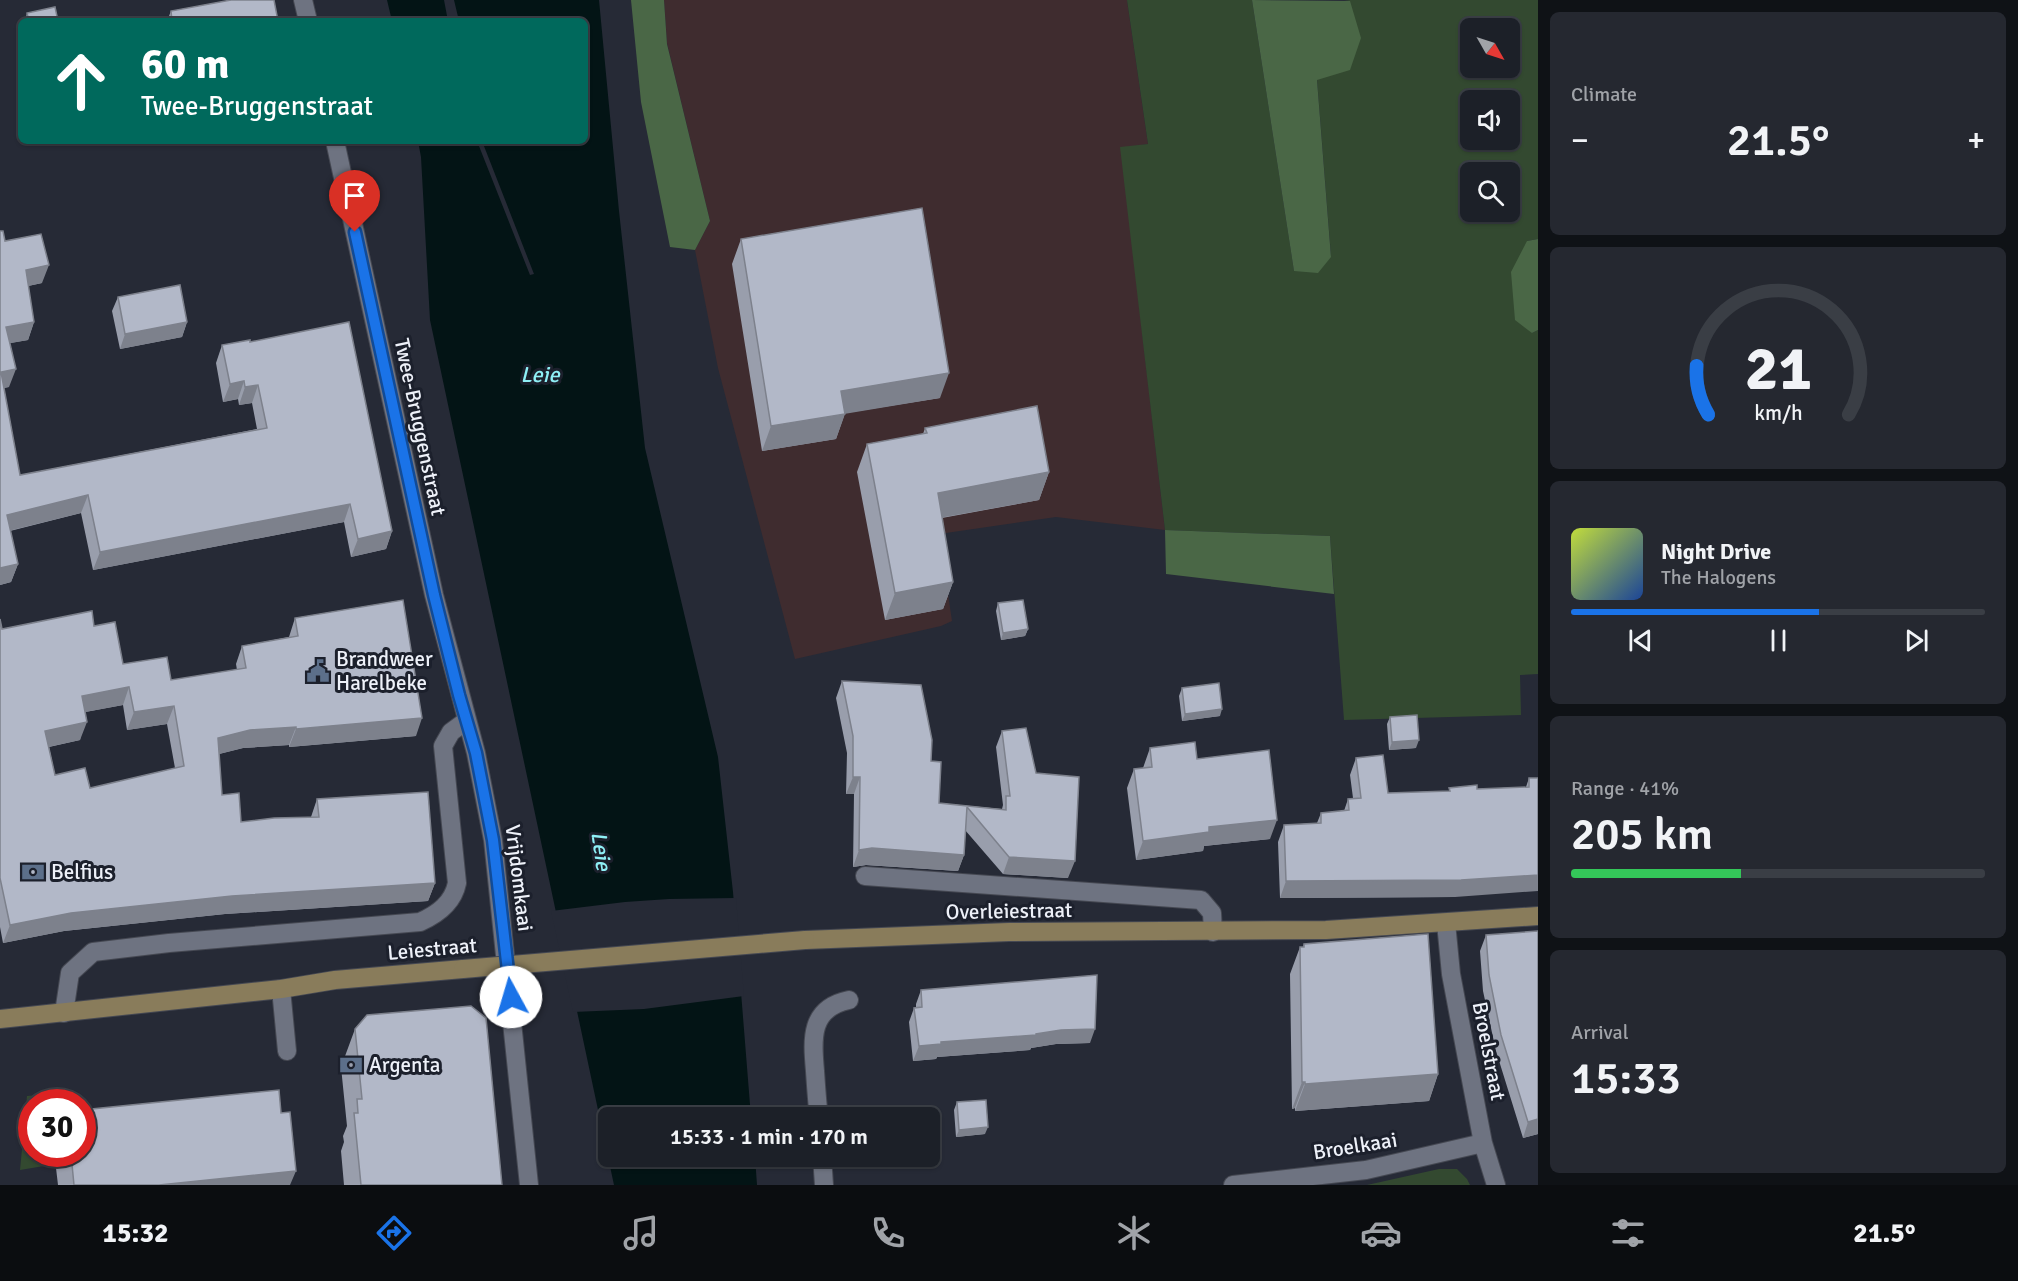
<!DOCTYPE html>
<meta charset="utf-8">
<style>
body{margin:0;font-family:Signika,sans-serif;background:#252830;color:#f1f3f6;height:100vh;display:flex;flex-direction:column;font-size:22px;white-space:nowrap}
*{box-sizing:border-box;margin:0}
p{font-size:20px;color:#a0a3a8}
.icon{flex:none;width:33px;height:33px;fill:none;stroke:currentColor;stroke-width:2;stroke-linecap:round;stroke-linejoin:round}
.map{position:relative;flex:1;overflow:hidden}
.sheet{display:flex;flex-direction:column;gap:12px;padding:12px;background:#0f1216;width:480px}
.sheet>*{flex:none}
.hud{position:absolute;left:18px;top:18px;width:570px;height:126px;border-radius:9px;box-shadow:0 2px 4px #0004,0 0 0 2px #3a3e45;background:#00695c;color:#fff;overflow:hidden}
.needle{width:39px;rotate:129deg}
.fabs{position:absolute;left:1460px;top:18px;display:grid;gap:12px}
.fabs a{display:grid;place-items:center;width:60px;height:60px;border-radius:9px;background:#1c2028;box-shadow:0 2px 4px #0004,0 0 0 2px #3a3e45;font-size:30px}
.speed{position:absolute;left:18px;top:1089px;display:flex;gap:12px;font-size:30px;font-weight:700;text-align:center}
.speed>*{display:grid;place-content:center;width:78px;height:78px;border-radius:50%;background:#1c2028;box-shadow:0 2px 4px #0004,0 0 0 2px #3a3e45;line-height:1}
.speed .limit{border:9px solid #d22;background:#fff;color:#111}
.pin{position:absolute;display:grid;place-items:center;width:51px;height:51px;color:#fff;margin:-62px -26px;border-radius:50% 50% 50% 0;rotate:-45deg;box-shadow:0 0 6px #0007}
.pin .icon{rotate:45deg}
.me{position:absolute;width:66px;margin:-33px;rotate:354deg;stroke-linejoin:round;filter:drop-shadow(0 0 4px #0008)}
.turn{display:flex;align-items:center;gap:21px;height:126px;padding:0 24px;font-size:27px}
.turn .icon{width:78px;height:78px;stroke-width:2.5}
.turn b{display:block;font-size:42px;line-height:51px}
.big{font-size:45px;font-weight:600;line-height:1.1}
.sheet .tile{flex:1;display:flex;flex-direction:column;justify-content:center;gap:9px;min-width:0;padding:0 21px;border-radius:9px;background:#252830}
.sheet .dial{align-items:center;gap:0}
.dial svg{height:156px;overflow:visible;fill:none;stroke:#3a3e45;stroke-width:7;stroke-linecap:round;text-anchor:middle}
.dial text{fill:#f1f3f6;stroke:none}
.song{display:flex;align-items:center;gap:18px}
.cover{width:72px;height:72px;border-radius:9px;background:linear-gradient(135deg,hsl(70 70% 55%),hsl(220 70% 35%))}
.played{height:6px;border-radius:3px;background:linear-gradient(90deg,#1a73e8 60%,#3a3e45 60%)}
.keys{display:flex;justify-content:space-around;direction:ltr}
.heat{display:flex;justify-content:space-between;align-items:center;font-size:33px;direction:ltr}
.charge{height:9px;border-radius:4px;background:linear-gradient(90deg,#34c759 41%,#3a3e45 0)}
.trip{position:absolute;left:598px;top:1107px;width:342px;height:60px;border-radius:9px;background:#1c2028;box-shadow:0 2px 4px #0004,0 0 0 2px #3a3e45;font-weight:600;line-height:60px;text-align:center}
.tab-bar{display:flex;height:96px;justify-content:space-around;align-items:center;background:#0b0d10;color:#a0a3a8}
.tab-bar .icon{width:42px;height:42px}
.tab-bar .on{color:#1a73e8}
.tab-bar b{font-size:27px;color:#f1f3f6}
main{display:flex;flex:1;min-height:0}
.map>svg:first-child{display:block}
.industrial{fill:#3f2c2f}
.green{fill:#334930;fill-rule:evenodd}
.forest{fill:#4a6746}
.water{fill:#031415}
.pier{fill:#262a36}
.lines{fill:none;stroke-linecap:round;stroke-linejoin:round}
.street-casing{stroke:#454852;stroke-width:20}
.secondary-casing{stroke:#454852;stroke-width:20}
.street{stroke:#6e7381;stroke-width:18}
.secondary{stroke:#897c5b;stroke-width:18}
.secondary-bridge-casing{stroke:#454852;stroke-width:20;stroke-linecap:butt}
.secondary-bridge{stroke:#897c5b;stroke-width:18}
.wall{fill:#999eac;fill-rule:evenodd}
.shaded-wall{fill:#7d818c}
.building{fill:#b2b8c8;stroke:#7d818c;stroke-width:1.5;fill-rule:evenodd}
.route-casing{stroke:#114b97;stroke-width:15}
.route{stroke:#1a73e8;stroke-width:10}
.labels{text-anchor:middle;stroke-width:6;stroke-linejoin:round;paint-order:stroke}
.street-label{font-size:21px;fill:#eef1f9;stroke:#1c202c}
.poi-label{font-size:21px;fill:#eef1f9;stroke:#1c202c;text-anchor:start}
.water-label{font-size:22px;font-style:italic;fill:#8ff0f6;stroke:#1c202c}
</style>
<main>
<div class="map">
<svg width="1538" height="1185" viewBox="0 0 1538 1185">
<rect width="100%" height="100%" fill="#262a36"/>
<path class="industrial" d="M664,0H1127L1148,144L1121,148L1165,530L1056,517L939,534L952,621L941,626L795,659L718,368L695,250L710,221L667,43Z"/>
<path class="green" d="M1127,0H1252L1294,271L1331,256L1317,79L1350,1L1344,0H1538V239L1527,241L1532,333L1538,330V674L1520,675L1521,715L1344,720L1330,536L1165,530L1120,147L1148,144ZM1470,28H1509V68H1470ZM1470,100H1509V140H1470ZM1470,172H1509V212H1470Z
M49,1094L50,1102H32V1154H55L56,1164L20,1170L27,1096Z
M1439,1169H1457L1467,1179L1470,1185H1367Z"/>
<path class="forest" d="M631,0H664L667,44L710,221L695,250L670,247L641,102Z
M1252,0L1350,1L1361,38L1350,70L1317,80L1331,257L1318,273L1294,271Z
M1538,239V330L1532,333L1515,320L1511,272L1527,241Z
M1165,530L1330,536L1334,594L1166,574Z"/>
<path class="water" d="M387,0H444L448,21H392Z
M454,0H599L619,211L645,448L718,757L733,892L751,1117L609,1118V1156L755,1157L757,1185H614L430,320L421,157L418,141H477L530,275L534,274L482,141H585V21H459Z"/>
<path class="pier" d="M736,898L744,996L644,1009L573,1012L551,911L625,902L669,899Z"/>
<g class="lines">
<g class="street-casing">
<path id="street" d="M303,0L308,21
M335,141L434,595L476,753L493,840L529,1185
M865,876L1201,900L1212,913L1213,932
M1446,923L1451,974L1483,1143L1496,1185
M281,989L287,1051
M64,1013L70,973L93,952L169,943L420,922C438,914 453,903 457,883L443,746L451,732L466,721
M819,1118C817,1102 816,1086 815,1071C812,1038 810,1008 849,1000
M822,1156L824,1185
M1233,1185L1366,1170L1483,1143"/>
</g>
<g class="secondary-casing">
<path id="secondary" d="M805,940L1009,932L1326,930L1538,916
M0,1019L281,989L335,980L463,969"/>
</g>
<use href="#street" class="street"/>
<use href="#secondary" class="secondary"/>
<g class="secondary-bridge-casing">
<path id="secondary-bridge" d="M463,969L805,940"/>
</g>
<use href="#secondary-bridge" class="secondary-bridge"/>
</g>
<path class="wall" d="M171,11L278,21H167Z
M27,13L58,21H25Z
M0,231L5,241L42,283L28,286L34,322L28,340L10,343L9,387L4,388L20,475L257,429L252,403L239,405L238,399L223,402L216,363L222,345L250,342L392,531L386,549L351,557L344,522L93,570L81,513L10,531L18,564L11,582L0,585Z
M741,239L940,398L845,413L836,439L762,451L732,264Z
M118,297L187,322L182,337L120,349L112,311Z
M925,428L1049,472L1039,500L942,518L953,582L943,609L885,620L857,472L867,444L923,434Z
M998,603L1028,629L1025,636L1001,640L996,611Z
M295,618L416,736L289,747V745L243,748L219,754L222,795L241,822L311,817L317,799L435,883L428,901L225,914L64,931L3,943L0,927V619L2,629L94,626L123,664L171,680L237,670L236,664L242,646L289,637ZM123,705L127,730L167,724L175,768L90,788L55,775L49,747L80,740L85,712Z
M842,681L931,761L939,803L1002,809L1003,805L996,747L1002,731L1036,773L1068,878L1003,874L965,830L964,855L958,871L866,865L853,867L854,794H846L847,753L836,698Z
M1182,688L1220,716L1182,721L1179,696Z
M1390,717L1416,748L1389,750L1387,724Z
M1150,748L1197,759L1270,839L1204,846L1203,851L1136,860L1127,788L1134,769L1143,768Z
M1356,758L1388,793L1449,791V788L1477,789L1526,787L1529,778H1538L1455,897L1280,898L1278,842L1284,825L1317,823L1321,813L1344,811L1348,799L1353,798L1350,775Z
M1486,935L1538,1134L1523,1138L1496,1051L1483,991L1480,951Z
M1304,944L1438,1074L1429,1101L1295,1111V1108L1292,1109L1290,974L1300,947H1303Z
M921,990L1090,1043L1056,1044L1031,1048L1030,1050L937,1057L936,1059L913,1061L909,1022L914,1008H916V1004Z
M355,1029L502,1185H344L341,1151L344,1142L343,1136L347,1126L341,1067Z
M957,1102L985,1134L956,1137L954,1110Z
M281,1113L290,1185H58L56,1168L62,1154H82Z"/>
<path class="shaded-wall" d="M49,265L42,283L19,288L26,270Z
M34,322L28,340L0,345L6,327Z
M187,322L182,337L120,349L125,334Z
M16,369L9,387L0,388L1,372Z
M949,373L940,398L832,416L841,391Z
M244,381L238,399L223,402L230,384Z
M258,385L252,403L239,405L245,387Z
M845,414L836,439L762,451L771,426Z
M1049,472L1039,500L928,520L938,493Z
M88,495L81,513L0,533L7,515Z
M350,504L344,522L93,570L100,552Z
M392,531L386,549L351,557L358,539Z
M18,564L11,582L0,585V568Z
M953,582L943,609L885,620L895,593Z
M1028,629L1025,636L1001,640L1003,633Z
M129,687L123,705L75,714L82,696Z
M174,706L167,724L127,730L134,712Z
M1222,709L1220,716L1182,721L1185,714Z
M422,718L416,736L289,747L296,729Z
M87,722L80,740L39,749L45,731Z
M296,727L289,745L243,748L211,756L218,738L250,730Z
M1419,740L1416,748L1389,750L1392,742Z
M853,777H860L854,794H846Z
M1277,820L1270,839L1204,846L1203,851L1136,860L1143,841L1209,827Z
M872,848L964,855L958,871L866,865L853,867L859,850Z
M1009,857L1075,861L1068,878L1003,874Z
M1538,875V891L1455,897L1280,898L1286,881Z
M435,883L428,901L225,914L64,931L3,943L10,925L71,913L232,896Z
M1095,1029L1090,1043L1056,1044L1031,1048L1030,1050L937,1057L936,1059L913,1061L919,1046L941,1042L1036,1034L1061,1030Z
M1438,1074L1429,1101L1295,1111L1305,1084Z
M1302,1082H1305L1295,1108L1292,1109Z
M1538,1119V1134L1523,1138L1528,1122Z
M988,1127L985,1134L956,1137L959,1130Z
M296,1171L290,1185H159Z"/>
<path class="building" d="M231,0H274L278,21H172L171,11Z
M55,7L58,21H29L27,13Z
M922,208L949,373L841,391L845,414L771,426L741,239Z
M0,231H3L5,241L41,234L49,265L26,270L34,322L6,327L16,369L1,372L20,475L267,428L258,385L245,387L244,381L230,384L222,345L250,340V342L349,322L392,531L358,539L350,504L100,552L88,495L7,515L18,564L0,568Z
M180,285L187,322L125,334L118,297Z
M1037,406L1049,472L938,493L953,582L895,593L867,444L927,433L925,428Z
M403,600L422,718L296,729V727L250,730L218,738L222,795L239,793L241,822L274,818L319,817L317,799L428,792L435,883L232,896L71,913L10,925L0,878V619L2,629L92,611L94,626L115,622L123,664L167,657L171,680L246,668L242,646L298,636L295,618ZM129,687L134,712L174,706L184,766L90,788L85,768L55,775L45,731L87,722L82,696Z
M1023,600L1028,629L1003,633L998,603Z
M842,681L921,685L932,740L931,761L941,762L939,803L1006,810V796H1010L1002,731L1026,728L1036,773L1079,777L1075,861L1009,857L967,807L964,855L872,848L859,850L860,777H853V736Z
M1219,683L1222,709L1185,714L1182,688Z
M1417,715L1419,740L1392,742L1390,717Z
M1195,742L1197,759L1269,750L1277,820L1209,827V832L1143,841L1134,769L1152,767L1150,748Z
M1383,755L1388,793L1450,791L1449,788L1477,785V789L1529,787V778H1538V875L1461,880L1286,881L1284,825L1321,823V813L1349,810L1348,799L1361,798L1356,758Z
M1538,931V1119L1528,1122L1501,1035L1489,975L1486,935Z
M1428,934L1438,1074L1305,1084V1082H1302L1300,947H1304V944Z
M1097,975L1095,1029L1061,1030L1036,1034V1035L941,1042V1044L919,1046L914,1008L922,1007L921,990Z
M471,1006L486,1018L502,1185H361L354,1113H358L357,1099H362L355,1029L367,1015Z
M279,1090L281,1113L290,1112L296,1171L159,1185H74L71,1154H82V1110Z
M986,1100L988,1127L959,1130L957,1102Z"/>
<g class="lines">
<g class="route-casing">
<path id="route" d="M355,232L434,595L459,695L476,753L493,840L511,997"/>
</g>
<use href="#route" class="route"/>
</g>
<defs>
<g id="civic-bare" transform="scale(1.8)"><path d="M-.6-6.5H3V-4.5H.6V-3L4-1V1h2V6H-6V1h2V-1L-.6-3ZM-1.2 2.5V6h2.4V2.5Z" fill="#5c6f8a" stroke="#1c202c" stroke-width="2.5" paint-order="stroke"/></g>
<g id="bank-bare" transform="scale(1.8)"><path d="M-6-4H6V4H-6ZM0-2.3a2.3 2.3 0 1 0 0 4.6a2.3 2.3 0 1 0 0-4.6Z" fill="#5c6f8a" stroke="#1c202c" stroke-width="2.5" paint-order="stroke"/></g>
</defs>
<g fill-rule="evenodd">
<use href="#civic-bare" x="318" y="671"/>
<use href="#bank-bare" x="33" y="872"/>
<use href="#bank-bare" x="351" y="1065"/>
</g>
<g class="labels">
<g class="street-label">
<text transform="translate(420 427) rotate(78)" y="7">Twee-Bruggenstraat</text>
<text transform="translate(519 878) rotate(83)" y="7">Vrijdomkaai</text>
<text transform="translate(1009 911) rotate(-1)" y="7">Overleiestraat</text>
<text transform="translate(432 949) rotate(-5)" y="7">Leiestraat</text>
<text transform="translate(1489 1051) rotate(79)" y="7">Broelstraat</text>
<text transform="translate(1355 1146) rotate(-9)" y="7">Broelkaai</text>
</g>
<g class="poi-label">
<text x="336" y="666">Brandweer<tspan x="336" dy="24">Harelbeke</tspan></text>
<text x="51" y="879">Belfius</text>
<text x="369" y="1072">Argenta</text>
</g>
<g class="water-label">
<text x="540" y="382">Leie</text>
<text transform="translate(602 851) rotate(82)" y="8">Leie</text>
</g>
</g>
</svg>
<div class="fabs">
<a><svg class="needle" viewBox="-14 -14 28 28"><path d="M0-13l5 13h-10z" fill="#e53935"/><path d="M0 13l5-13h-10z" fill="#a0a3a8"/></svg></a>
<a><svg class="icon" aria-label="sound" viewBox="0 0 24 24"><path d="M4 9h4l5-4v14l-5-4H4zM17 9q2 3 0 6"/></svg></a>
<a><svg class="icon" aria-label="search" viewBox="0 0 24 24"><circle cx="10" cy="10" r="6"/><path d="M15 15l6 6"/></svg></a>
</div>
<div class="speed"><div class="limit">30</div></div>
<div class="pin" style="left:355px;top:232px;background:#d93025"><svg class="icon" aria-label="arrive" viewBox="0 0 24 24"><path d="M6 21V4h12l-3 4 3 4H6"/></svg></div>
<svg class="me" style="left:511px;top:997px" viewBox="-20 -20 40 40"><circle r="19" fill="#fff"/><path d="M0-13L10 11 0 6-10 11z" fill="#1a73e8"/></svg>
<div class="trip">15:33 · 1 min · 170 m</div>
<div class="hud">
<div class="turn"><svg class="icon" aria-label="ahead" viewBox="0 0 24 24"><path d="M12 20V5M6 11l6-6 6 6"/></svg><div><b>60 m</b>Twee-Bruggenstraat</div></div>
</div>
</div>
<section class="sheet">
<div class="tile"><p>Climate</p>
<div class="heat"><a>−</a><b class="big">21.5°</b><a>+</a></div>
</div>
<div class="tile dial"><svg viewBox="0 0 100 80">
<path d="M14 69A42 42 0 1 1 86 69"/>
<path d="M14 69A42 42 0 0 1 8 44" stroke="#1a73e8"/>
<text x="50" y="56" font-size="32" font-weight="700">21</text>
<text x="50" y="72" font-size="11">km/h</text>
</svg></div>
<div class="tile">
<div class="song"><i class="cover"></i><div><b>Night Drive</b><p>The Halogens</p></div></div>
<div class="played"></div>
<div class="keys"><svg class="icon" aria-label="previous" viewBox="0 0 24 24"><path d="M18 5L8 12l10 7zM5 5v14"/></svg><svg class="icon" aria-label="pause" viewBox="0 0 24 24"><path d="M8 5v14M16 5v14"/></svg><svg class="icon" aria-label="next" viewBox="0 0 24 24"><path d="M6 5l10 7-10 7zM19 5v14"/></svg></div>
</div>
<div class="tile"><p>Range · 41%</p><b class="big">205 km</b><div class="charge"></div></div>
<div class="tile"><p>Arrival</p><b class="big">15:33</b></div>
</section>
</main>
<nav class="tab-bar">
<b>15:32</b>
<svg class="icon on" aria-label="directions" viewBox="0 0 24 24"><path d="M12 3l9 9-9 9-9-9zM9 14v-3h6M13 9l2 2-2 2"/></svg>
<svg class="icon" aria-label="music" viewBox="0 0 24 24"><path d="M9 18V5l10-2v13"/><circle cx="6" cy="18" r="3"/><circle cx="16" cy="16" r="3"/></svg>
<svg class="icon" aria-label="phone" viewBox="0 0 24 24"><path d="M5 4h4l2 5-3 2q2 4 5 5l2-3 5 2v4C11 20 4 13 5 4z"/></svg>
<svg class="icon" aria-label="climate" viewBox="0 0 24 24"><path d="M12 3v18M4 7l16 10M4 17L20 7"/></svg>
<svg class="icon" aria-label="car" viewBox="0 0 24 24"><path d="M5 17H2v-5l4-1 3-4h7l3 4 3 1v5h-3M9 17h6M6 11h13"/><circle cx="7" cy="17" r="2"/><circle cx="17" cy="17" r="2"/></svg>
<svg class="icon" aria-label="filters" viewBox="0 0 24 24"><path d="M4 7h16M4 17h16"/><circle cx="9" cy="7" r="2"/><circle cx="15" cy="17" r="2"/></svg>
<b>21.5°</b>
</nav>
